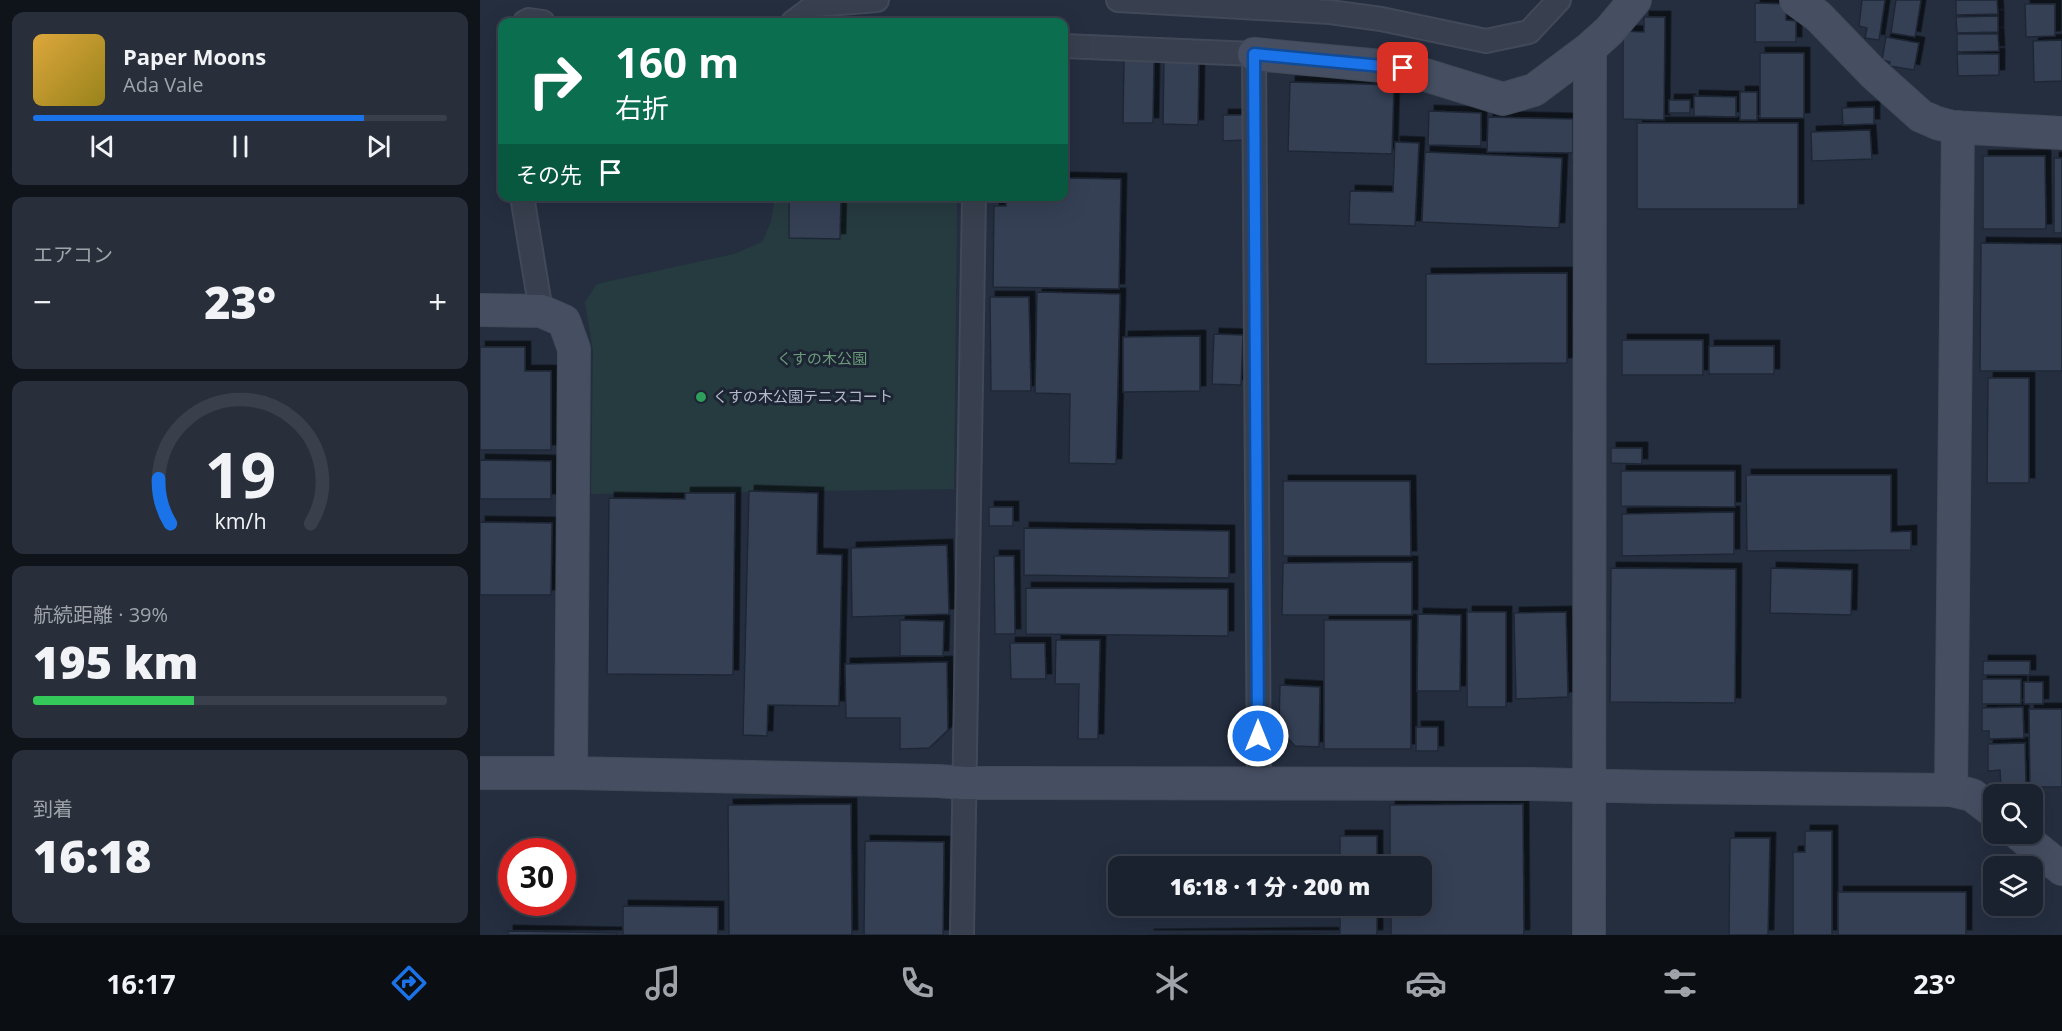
<!DOCTYPE html>
<html lang="ja">
<meta charset="utf-8">
<style>
body{margin:0;font-family:"Open Sans","Noto Sans JP",sans-serif;background:#282f3b;color:#f1f3f6;height:100vh;display:flex;flex-direction:column;font-size:22px;white-space:nowrap}
*{box-sizing:border-box;margin:0}
p{font-size:20px;color:#a0a4aa}
.icon{flex:none;width:33px;height:33px;fill:none;stroke:currentColor;stroke-width:2;stroke-linecap:round;stroke-linejoin:round}
.map{position:relative;flex:1;overflow:hidden}
.drawer{display:flex;flex-direction:column;gap:12px;padding:12px;background:#0f131a;width:480px}
.drawer>*{flex:none}
.hud{position:absolute;left:18px;top:18px;width:570px;height:183px;border-radius:12px;box-shadow:0 6px 24px #0002,0 0 0 2px #393f4b;background:#0b6e4f;color:#fff;overflow:hidden}
.controls{position:absolute;left:1503px;top:784px;display:grid;gap:12px}
.controls a{display:grid;place-items:center;width:60px;height:60px;border-radius:12px;background:#1b222f;box-shadow:0 6px 24px #0002,0 0 0 2px #393f4b;font-size:30px}
.speed{position:absolute;left:18px;top:838px;display:flex;gap:12px;font-size:30px;font-weight:700;text-align:center}
.speed>*{display:grid;place-content:center;width:78px;height:78px;border-radius:50%;background:#1b222f;box-shadow:0 6px 24px #0002,0 0 0 2px #393f4b;line-height:1}
.speed .limit{border:9px solid #d22;background:#fff;color:#111}
.pin{position:absolute;display:grid;place-items:center;width:51px;height:51px;color:#fff;margin:-26px;border-radius:12px;box-shadow:0 3px 9px #0006}
.me{position:absolute;width:66px;margin:-33px;rotate:0deg;stroke-linejoin:round;filter:drop-shadow(0 0 4px #0008)}
.turn{display:flex;align-items:center;gap:21px;height:126px;padding:0 18px;font-size:27px}
.turn .icon{width:78px;height:78px;stroke-width:2.5}
.turn b{display:block;font-size:42px;line-height:51px}
.then{display:flex;align-items:center;height:57px;padding:0 18px;background:#0003;gap:12px;font-size:22px}
.big{font-size:45px;font-weight:800;line-height:1.1}
.drawer .tile{flex:1;display:flex;flex-direction:column;justify-content:center;gap:9px;min-width:0;padding:0 21px;border-radius:12px;background:#282f3b}
.drawer .dial{align-items:center;gap:0}
.dial svg{height:156px;overflow:visible;fill:none;stroke:#393f4b;stroke-width:7;stroke-linecap:round;text-anchor:middle}
.dial text{fill:#f1f3f6;stroke:none}
.song{display:flex;align-items:center;gap:18px}
.cover{width:72px;height:72px;border-radius:9px;background:linear-gradient(135deg,hsl(40 70% 55%),hsl(50 70% 35%))}
.played{height:6px;border-radius:3px;background:linear-gradient(90deg,#1a73e8 80%,#393f4b 80%)}
.keys{display:flex;justify-content:space-around;direction:ltr}
.heat{display:flex;justify-content:space-between;align-items:center;font-size:33px;direction:ltr}
.charge{height:9px;border-radius:4px;background:linear-gradient(90deg,#34c759 39%,#393f4b 0)}
.trip{position:absolute;left:628px;top:856px;width:324px;height:60px;border-radius:12px;background:#1b222f;box-shadow:0 6px 24px #0002,0 0 0 2px #393f4b;font-weight:800;line-height:60px;text-align:center}
.tabs{display:flex;height:96px;justify-content:space-around;align-items:center;background:#0b0e13;color:#a0a4aa}
.tabs .icon{width:42px;height:42px}
.tabs .on{color:#1a73e8}
.tabs b{font-size:27px;color:#f1f3f6}
main{display:flex;flex:1;min-height:0}
.map>svg:first-child{display:block}
.green{fill:#263b40}
.building{fill:#364155;stroke:#1f2736;stroke-width:1.5;filter:url(#shadow)}
.lines{fill:none;stroke-linecap:round;stroke-linejoin:round}
.street-casing{stroke:#414958;stroke-width:26}
.secondary-casing{stroke:#414958;stroke-width:34}
.street{stroke:#38404f;stroke-width:22}
.secondary{stroke:#464f62;stroke-width:32}
.route-casing{stroke:#114b97;stroke-width:15}
.route{stroke:#1a73e8;stroke-width:10}
.leisure-dot{fill:#2e9e5b;stroke:#1d2534;stroke-width:2}
.labels{text-anchor:middle;stroke-width:6;stroke-linejoin:round;paint-order:stroke}
.park-label{font-size:15px;fill:#6b9c79;stroke:#1d2534}
.poi-label{font-size:15px;fill:#b4bbca;stroke:#1d2534;text-anchor:start}
</style>
<main>
<section class="drawer">
<div class="tile">
<div class="song"><i class="cover"></i><div><b>Paper Moons</b><p>Ada Vale</p></div></div>
<div class="played"></div>
<div class="keys"><svg class="icon" aria-label="previous" viewBox="0 0 24 24"><path d="M18 5L8 12l10 7zM5 5v14"/></svg><svg class="icon" aria-label="pause" viewBox="0 0 24 24"><path d="M8 5v14M16 5v14"/></svg><svg class="icon" aria-label="next" viewBox="0 0 24 24"><path d="M6 5l10 7-10 7zM19 5v14"/></svg></div>
</div>
<div class="tile"><p>エアコン</p>
<div class="heat"><a>−</a><b class="big">23°</b><a>+</a></div>
</div>
<div class="tile dial"><svg viewBox="0 0 100 80">
<path d="M14 69A42 42 0 1 1 86 69"/>
<path d="M14 69A42 42 0 0 1 8 46" stroke="#1a73e8"/>
<text x="50" y="56" font-size="32" font-weight="700">19</text>
<text x="50" y="72" font-size="11">km/h</text>
</svg></div>
<div class="tile"><p>航続距離 · 39%</p><b class="big">195 km</b><div class="charge"></div></div>
<div class="tile"><p>到着</p><b class="big">16:18</b></div>
</section>
<div class="map">
<svg width="1582" height="935" viewBox="0 0 1582 935">
<defs>
<filter id="shadow"><feDropShadow dx="5.5" dy="-5.5" stdDeviation="0" flood-color="#0009"/></filter>
</defs>
<rect width="100%" height="100%" fill="#242e3f"/>
<path class="green" d="M295,197H477L474,489L111,494L113,351L105,302L117,284L254,254L282,242L291,222Z"/>
<path class="building" d="M1382,0H1405L1399,40L1385,38L1387,28L1379,26Z
M1416,0H1441L1435,37L1411,33Z
M1476,0H1517L1518,14L1476,15Z
M1275,3L1306,4V20L1316,21V42H1275Z
M1545,4H1575V36L1546,37Z
M1518,16V32L1477,33L1476,17Z
M1164,17H1185L1184,120L1143,119V31L1164,32Z
M1477,34H1518L1519,51L1477,52Z
M1406,37L1439,43L1434,70L1409,66L1410,62L1402,60Z
M1582,40V81L1554,82L1553,41Z
M1280,53H1324V118H1280Z
M1477,54H1519V75L1478,76Z
M644,60L674,61L673,123H643Z
M684,60L719,61L718,125L683,124Z
M810,82L914,85L912,154L808,151Z
M1260,92H1277V120H1260Z
M1214,96L1256,97V117L1214,116Z
M1189,100H1210V113H1189Z
M1394,107V124L1363,125L1362,108Z
M949,111L1001,113V146L948,145Z
M743,115H764L765,140L743,141Z
M1008,117L1093,119V153L1007,152Z
M1157,123H1318V209H1157Z
M1390,130L1392,159L1332,161L1331,132Z
M915,142L939,143L935,226L869,224L870,191L913,192Z
M945,152L1082,158L1079,228L942,222Z
M1503,156H1565L1566,229H1503Z
M1574,158H1582V233H1574Z
M584,178L641,179L639,289L513,287L514,206H526V196H584Z
M309,196H361L360,239L309,238Z
M1501,243L1582,244V371H1500Z
M1087,273V363L946,364V274Z
M557,292L640,294L636,464L589,463L590,394L555,393Z
M510,297H549L551,391H511Z
M734,334L763,335L761,385L732,384Z
M720,336V391L643,392V337Z
M1142,340H1223V375H1142Z
M1229,346H1294V374H1229Z
M0,347H45V371H71V450H0Z
M1508,378H1549V483H1507Z
M1131,448H1162V464L1131,463Z
M0,460L71,461V499H0Z
M1141,471H1255V507L1141,506Z
M1266,475H1411V532L1431,531V550L1267,551Z
M803,481H930L931,556H803Z
M269,491L338,493L337,554L362,555L359,706L288,705L287,736L263,735Z
M205,493H255L253,675L127,674L129,498L205,499Z
M509,507H533V526H509Z
M1254,512V554L1142,556V514Z
M0,522L72,523L71,595H0Z
M544,528L749,531V578L544,575Z
M467,545L469,614L372,617L371,548Z
M514,556H534L535,634H515Z
M932,562V615H802L803,563Z
M1131,568L1256,569L1255,703L1130,702Z
M1291,568L1372,570L1371,615L1290,613Z
M546,588L748,589V636L546,634Z
M987,612H1026V707H987Z
M1086,612L1088,697L1036,699L1034,613Z
M938,614L981,615L980,691H937Z
M420,620L464,621L463,656H420Z
M844,620H931V749H844Z
M576,640H620L618,739H598L599,684H575Z
M530,643H565L566,679H531Z
M1503,661H1550V675H1503Z
M467,662L468,730L449,748L420,749V718H366L365,664Z
M1502,679H1541V704H1502Z
M1544,682H1563V704H1544Z
M800,685L840,687L839,747L815,746L799,728Z
M1543,707L1544,738L1509,739V731H1502V708Z
M1549,709H1582V787H1550Z
M936,727H958V751H936Z
M1545,743L1546,786H1521L1520,770L1508,771V744Z
M371,804L372,935H249L248,805Z
M1043,804L1044,935H911V906H942V867H910V805Z
M1325,831H1352V935H1313V852H1325Z
M860,836H897V867H860Z
M1250,838H1290L1288,935H1249Z
M385,841L464,842L463,935H384Z
M1358,892H1486V935H1358Z
M143,906L238,907V935H143Z
M860,906H897V935H668L860,933Z
M28,931L137,933V935H28Z"/>
<g class="lines">
<g class="street-casing">
<path id="street" d="M638,0L850,12L901,19L1006,41L1049,32L1079,0
M45,22L49,20L63,22
M313,22L336,5L397,0
M584,46L774,54L779,783
M42,196L61,311
M482,935L494,196"/>
</g>
<g class="secondary-casing">
<path id="secondary" d="M1316,0L1338,16L1393,73L1441,116L1457,123L1472,127L1582,133
M774,54L923,68L1023,99L1054,90L1110,48L1129,31L1155,0
M0,310L61,311L84,321L94,349L91,773
M0,773H91L458,781L484,783L1051,784L1176,787L1471,790L1492,795L1514,812
M1471,790L1478,127
M1539,834L1582,869
M1109,935L1110,48"/>
</g>
<use href="#street" class="street"/>
<use href="#secondary" class="secondary"/>
</g>
<g class="lines">
<g class="route-casing">
<path id="route" d="M778,736L774,54L923,68"/>
</g>
<use href="#route" class="route"/>
</g>
<circle class="leisure-dot" cx="221" cy="397" r="6"/>
<g class="labels">
<g class="park-label">
<text x="342" y="364">くすの木公園</text>
</g>
<g class="poi-label">
<text x="233" y="402">くすの木公園テニスコート</text>
</g>
</g>
</svg>
<div class="controls">
<a><svg class="icon" aria-label="search" viewBox="0 0 24 24"><circle cx="10" cy="10" r="6"/><path d="M15 15l6 6"/></svg></a>
<a><svg class="icon" aria-label="layers" viewBox="0 0 24 24"><path d="M12 4l9 5-9 5-9-5zM3 14l9 5 9-5"/></svg></a>
</div>
<div class="speed"><div class="limit">30</div></div>
<div class="pin" style="left:923px;top:68px;background:#d93025"><svg class="icon" aria-label="arrive" viewBox="0 0 24 24"><path d="M6 21V4h12l-3 4 3 4H6"/></svg></div>
<svg class="me" style="left:778px;top:736px" viewBox="-20 -20 40 40"><circle r="17" fill="#1a73e8" stroke="#fff" stroke-width="3"/><path d="M0-11L8 9 0 5-8 9z" fill="#fff"/></svg>
<div class="trip">16:18 · 1 分 · 200 m</div>
<div class="hud">
<div class="turn"><svg class="icon" aria-label="right" viewBox="0 0 24 24"><path d="M7 20v-9h11M14 6l5 5-5 5"/></svg><div><b>160 m</b>右折</div></div>
<div class="then">その先<svg class="icon" aria-label="arrive" viewBox="0 0 24 24"><path d="M6 21V4h12l-3 4 3 4H6"/></svg></div>
</div>
</div>
</main>
<nav class="tabs">
<b>16:17</b>
<svg class="icon on" aria-label="directions" viewBox="0 0 24 24"><path d="M12 3l9 9-9 9-9-9zM9 14v-3h6M13 9l2 2-2 2"/></svg>
<svg class="icon" aria-label="music" viewBox="0 0 24 24"><path d="M9 18V5l10-2v13"/><circle cx="6" cy="18" r="3"/><circle cx="16" cy="16" r="3"/></svg>
<svg class="icon" aria-label="phone" viewBox="0 0 24 24"><path d="M5 4h4l2 5-3 2q2 4 5 5l2-3 5 2v4C11 20 4 13 5 4z"/></svg>
<svg class="icon" aria-label="climate" viewBox="0 0 24 24"><path d="M12 3v18M4 7l16 10M4 17L20 7"/></svg>
<svg class="icon" aria-label="car" viewBox="0 0 24 24"><path d="M5 17H2v-5l4-1 3-4h7l3 4 3 1v5h-3M9 17h6M6 11h13"/><circle cx="7" cy="17" r="2"/><circle cx="17" cy="17" r="2"/></svg>
<svg class="icon" aria-label="filters" viewBox="0 0 24 24"><path d="M4 7h16M4 17h16"/><circle cx="9" cy="7" r="2"/><circle cx="15" cy="17" r="2"/></svg>
<b>23°</b>
</nav>
